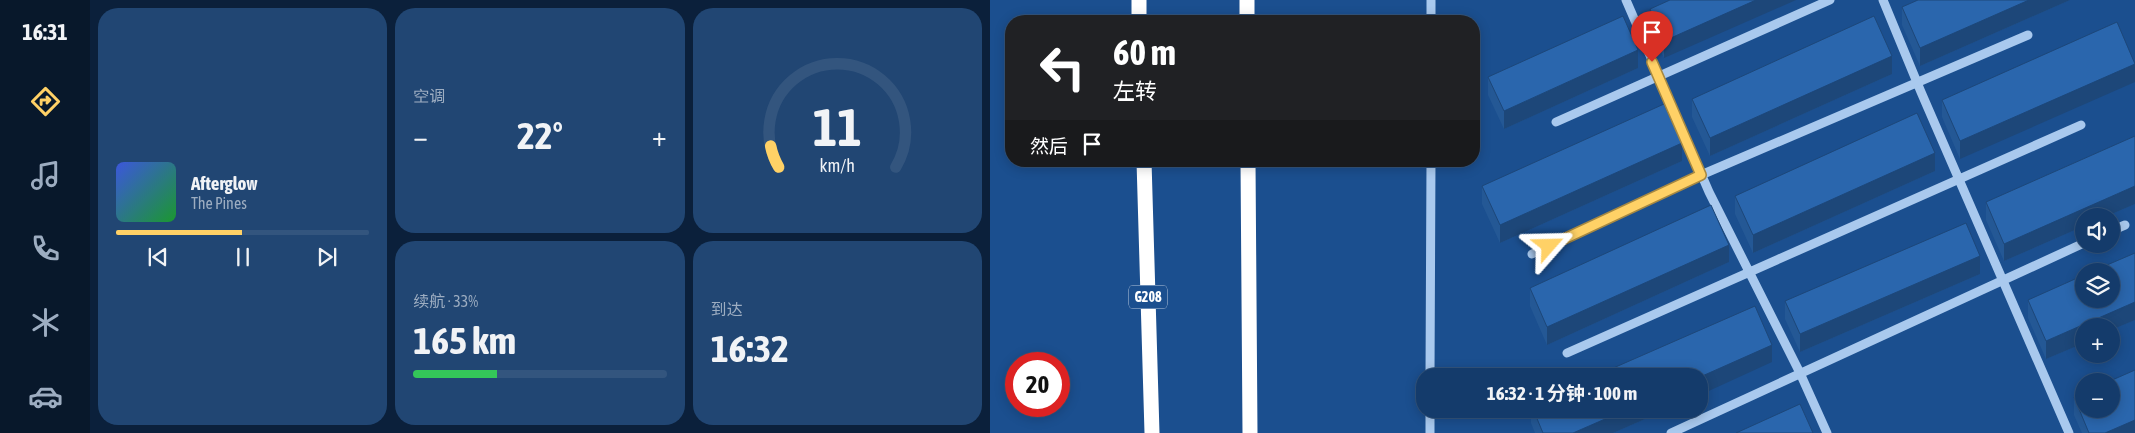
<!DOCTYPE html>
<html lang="zh">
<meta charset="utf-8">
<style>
body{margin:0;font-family:"Asap Condensed","Noto Sans SC",sans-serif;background:#214673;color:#f1f3f6;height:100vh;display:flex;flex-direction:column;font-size:19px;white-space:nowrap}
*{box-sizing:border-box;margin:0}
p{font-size:16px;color:#9dadc1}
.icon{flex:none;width:28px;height:28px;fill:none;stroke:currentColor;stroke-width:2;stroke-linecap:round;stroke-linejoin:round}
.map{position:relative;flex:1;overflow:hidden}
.details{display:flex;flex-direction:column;gap:8px;padding:8px;background:#0b203b;width:900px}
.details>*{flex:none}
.hud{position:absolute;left:15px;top:15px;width:475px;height:152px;border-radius:20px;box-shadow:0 2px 12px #0003,0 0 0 1px #33557e;background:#202124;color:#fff;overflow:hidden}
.tools{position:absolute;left:1085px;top:208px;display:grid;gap:10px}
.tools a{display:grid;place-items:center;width:45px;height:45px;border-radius:50%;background:#143b6b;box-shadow:0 2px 12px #0003,0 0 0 1px #33557e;font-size:25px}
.speed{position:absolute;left:15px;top:352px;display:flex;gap:10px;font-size:25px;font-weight:700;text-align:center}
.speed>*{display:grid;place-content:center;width:65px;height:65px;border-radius:50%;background:#143b6b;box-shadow:0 2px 12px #0003,0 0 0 1px #33557e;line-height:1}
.speed .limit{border:8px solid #d22;background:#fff;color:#111}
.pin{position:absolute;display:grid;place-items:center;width:42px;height:42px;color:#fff;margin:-51px -21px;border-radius:50% 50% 50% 0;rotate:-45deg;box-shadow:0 0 5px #0007}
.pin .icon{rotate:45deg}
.me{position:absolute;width:55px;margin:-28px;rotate:65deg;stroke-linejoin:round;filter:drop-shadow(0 0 4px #0008)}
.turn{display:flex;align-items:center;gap:18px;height:105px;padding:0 25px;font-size:22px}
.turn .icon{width:65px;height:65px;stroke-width:2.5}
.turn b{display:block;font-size:35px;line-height:42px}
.then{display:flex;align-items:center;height:48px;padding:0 25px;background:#0003;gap:10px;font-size:19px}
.big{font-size:38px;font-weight:700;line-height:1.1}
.details .tile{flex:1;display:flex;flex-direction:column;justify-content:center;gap:8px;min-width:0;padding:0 18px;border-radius:20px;background:#214673}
.details .dial{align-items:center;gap:0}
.dial svg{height:130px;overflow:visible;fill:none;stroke:#33557e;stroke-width:7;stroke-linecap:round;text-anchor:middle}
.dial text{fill:#f1f3f6;stroke:none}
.song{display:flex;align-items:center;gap:15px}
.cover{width:60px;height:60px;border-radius:8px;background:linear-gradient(135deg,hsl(230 70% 55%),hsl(130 70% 35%))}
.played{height:5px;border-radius:2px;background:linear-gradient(90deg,#ffd166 50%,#33557e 50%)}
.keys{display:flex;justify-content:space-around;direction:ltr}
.heat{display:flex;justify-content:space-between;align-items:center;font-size:28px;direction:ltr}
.charge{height:8px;border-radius:4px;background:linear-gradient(90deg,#34c759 33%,#33557e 0)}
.details .tiles{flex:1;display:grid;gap:8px;grid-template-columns:repeat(3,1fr)}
.tile:first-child{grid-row:span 2}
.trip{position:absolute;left:426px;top:368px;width:292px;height:50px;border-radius:20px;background:#143b6b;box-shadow:0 2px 12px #0003,0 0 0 1px #33557e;font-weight:700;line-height:50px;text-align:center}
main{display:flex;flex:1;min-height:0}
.tabs{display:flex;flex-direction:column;width:90px;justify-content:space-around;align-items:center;background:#08182b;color:#9dadc1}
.tabs .icon{width:35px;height:35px}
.tabs .selected{color:#ffd166}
.tabs b{font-size:22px;color:#f1f3f6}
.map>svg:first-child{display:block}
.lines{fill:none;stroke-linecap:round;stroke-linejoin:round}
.minor{stroke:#a9c9ee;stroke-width:9}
.highway{stroke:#fff;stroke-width:15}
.wall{fill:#245895}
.shaded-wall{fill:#1d4779}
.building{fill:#2a66ad;stroke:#1d4779}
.route-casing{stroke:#a68842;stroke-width:12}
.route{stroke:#ffd166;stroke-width:9}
.labels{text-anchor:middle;stroke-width:5;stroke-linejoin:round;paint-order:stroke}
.shield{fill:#1b4f8f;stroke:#bbcadd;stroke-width:1}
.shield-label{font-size:14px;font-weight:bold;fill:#fff}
</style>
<main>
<nav class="tabs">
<b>16:31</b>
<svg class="icon selected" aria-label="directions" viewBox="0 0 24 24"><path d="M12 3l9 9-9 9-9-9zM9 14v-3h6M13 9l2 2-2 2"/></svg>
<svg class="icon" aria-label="music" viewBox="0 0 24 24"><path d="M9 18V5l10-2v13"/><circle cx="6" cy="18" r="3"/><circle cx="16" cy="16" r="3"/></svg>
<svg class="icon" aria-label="phone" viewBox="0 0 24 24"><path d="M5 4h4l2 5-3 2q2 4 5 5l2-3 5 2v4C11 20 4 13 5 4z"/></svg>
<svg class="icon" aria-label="climate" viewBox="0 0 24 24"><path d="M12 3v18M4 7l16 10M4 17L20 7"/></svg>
<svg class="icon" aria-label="car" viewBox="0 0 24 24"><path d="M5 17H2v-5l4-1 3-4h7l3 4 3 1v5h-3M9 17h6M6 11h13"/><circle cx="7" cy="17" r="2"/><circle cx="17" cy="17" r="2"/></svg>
</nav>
<section class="details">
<div class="tiles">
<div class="tile">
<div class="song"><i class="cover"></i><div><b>Afterglow</b><p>The Pines</p></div></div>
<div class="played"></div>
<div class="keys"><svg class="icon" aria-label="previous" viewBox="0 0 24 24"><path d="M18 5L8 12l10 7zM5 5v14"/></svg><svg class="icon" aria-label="pause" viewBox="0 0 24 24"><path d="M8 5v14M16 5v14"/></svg><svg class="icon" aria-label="next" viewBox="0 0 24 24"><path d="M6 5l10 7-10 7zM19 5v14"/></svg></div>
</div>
<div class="tile"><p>空调</p>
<div class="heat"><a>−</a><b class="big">22°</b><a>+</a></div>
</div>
<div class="tile dial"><svg viewBox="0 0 100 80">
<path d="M14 69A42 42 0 1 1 86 69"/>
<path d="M14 69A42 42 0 0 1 9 56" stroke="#ffd166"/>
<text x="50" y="56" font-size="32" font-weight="700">11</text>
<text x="50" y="72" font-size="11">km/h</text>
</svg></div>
<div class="tile"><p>续航 · 33%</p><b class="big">165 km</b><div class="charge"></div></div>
<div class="tile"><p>到达</p><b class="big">16:32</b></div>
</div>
</section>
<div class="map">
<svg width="1145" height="433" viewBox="0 0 1145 433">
<rect width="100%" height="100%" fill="#1b4f8f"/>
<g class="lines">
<path class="minor" d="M636,0L719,192L810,373L837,433
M893,0L931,92L1079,433
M441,21V0
M566,122L840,0
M1121,231L1135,225
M542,254L711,175L1038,35
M577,353L1091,125
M440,376L441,161
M440,433V409
M681,433L1094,243"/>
<path class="highway" d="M149,0V21
M257,0V21
M154,161L162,433
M258,161L260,433"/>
</g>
<path class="wall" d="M680,0L674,58L660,27V9Z
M928,0H1080L930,66L912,25V7Z
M1127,22L970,159L952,117V100Z
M648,68L514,129L498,95V77Z
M902,74L720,156L702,117V99Z
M1145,136V204L1117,216H1094V226L1014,261L996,220V202Z
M692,161L510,243L492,204V186Z
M945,171L763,253L745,214V196Z
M1145,253V320L1121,330L1094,326V343L1056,359L1038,318V300Z
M739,262L557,345L540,306V288Z
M990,274L810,352L795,319V301Z
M1084,397L1145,433H1092L1084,415Z
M541,409H678L623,433H545L541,423Z"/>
<path class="shaded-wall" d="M766,0H806L674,58V41Z
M1039,0H1080L930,66V48Z
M648,50V68L514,129V111Z
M902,56V74L720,156V138Z
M1145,64V82L970,159V141Z
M692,143V161L510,243V225Z
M945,153V171L763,253V235Z
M1145,186V204L1117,216H1094V226L1014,261V244Z
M739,245V262L557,345V327Z
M990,256V274L810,352V334Z
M1145,302V320L1121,330V326H1094V343L1056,359V341Z
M782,345V362L710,395V377Z
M638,409H678L623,433H583Z
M1145,420V433H1115Z"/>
<path class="building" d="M680,0H766L674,41L660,9Z
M928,0H1039L930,48L912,7Z
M633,16L648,50L514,111L498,77Z
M884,16L902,56L720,138L702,99Z
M1127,22L1145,64L970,141L952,100Z
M674,104L692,143L510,225L492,186Z
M927,113L945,153L763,235L745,196Z
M1145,136V186L1014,244L996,202Z
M721,205L739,245L557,327L540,288Z
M976,223L990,256L810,334L795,301Z
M1145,253V302L1056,341L1038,300L1094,275V299H1121V271H1103Z
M765,306L782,345L710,377L605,376Z
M1145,370V420L1115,433H1099L1084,397L1094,393V409H1121V381H1120Z
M810,404L823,433H746Z
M543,409H638L583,433H553Z"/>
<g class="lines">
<g class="route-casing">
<path id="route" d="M559,246L711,175L662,62"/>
</g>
<use href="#route" class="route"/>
</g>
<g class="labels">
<rect class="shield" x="139" y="285.5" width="38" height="23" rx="4"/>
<g class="shield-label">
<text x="158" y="302">G208</text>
</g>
</g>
</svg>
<div class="tools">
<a><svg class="icon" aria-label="sound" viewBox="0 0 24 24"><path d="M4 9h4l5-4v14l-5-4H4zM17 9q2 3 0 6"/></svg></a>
<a><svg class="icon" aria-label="layers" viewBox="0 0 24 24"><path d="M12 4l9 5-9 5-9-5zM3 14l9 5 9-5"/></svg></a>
<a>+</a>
<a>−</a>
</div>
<div class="speed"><div class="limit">20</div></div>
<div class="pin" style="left:662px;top:62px;background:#d93025"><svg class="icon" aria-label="arrive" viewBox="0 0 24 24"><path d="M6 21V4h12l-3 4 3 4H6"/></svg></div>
<svg class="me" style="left:559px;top:246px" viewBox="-20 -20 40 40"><path d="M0-17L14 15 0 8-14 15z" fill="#ffd166" stroke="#fff" stroke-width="4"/></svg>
<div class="trip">16:32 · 1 分钟 · 100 m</div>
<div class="hud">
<div class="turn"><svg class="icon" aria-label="left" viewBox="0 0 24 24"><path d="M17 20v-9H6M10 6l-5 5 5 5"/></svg><div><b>60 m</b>左转</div></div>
<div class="then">然后<svg class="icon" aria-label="arrive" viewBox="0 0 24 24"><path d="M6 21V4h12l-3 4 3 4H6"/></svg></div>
</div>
</div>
</main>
